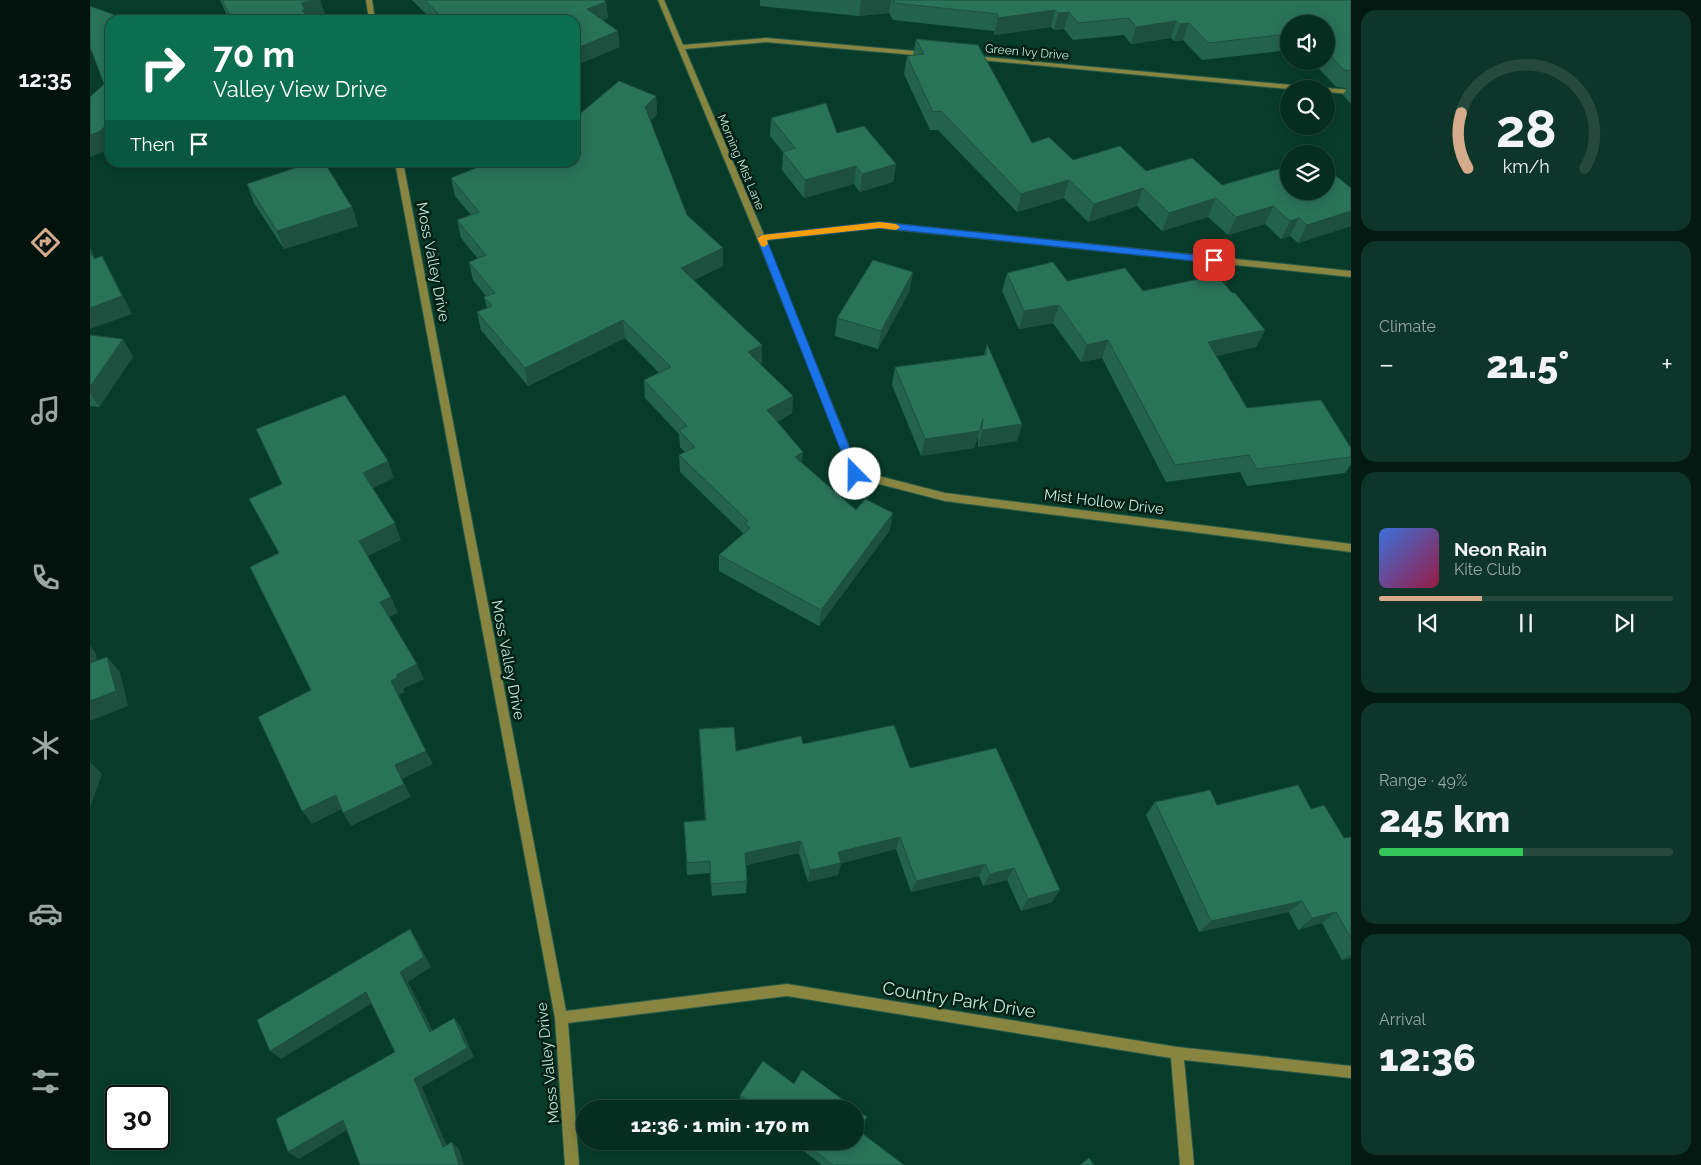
<!DOCTYPE html>
<meta charset="utf-8">
<style>
body{margin:0;font-family:Raleway,sans-serif;background:#0e3529;color:#f1f3f6;height:100vh;display:flex;flex-direction:column;font-size:19px;white-space:nowrap}
*{box-sizing:border-box;margin:0}
p{font-size:16px;color:#97a8a5}
.icon{flex:none;width:28px;height:28px;fill:none;stroke:currentColor;stroke-width:2;stroke-linecap:round;stroke-linejoin:round}
.map{position:relative;flex:1;overflow:hidden}
.details{display:flex;flex-direction:column;gap:10px;padding:10px;background:#031912;width:350px}
.details>*{flex:none}
.guide{position:absolute;left:15px;top:15px;width:475px;height:152px;border-radius:15px;box-shadow:0 2px 12px #0003,0 0 0 1px #26493e;background:#0b6e4f;color:#fff;overflow:hidden}
.buttons{position:absolute;left:1190px;top:15px;display:grid;gap:10px}
.buttons a{display:grid;place-items:center;width:55px;height:55px;border-radius:50%;background:#052d20;box-shadow:0 2px 12px #0003,0 0 0 1px #26493e;font-size:25px}
.speed{position:absolute;left:15px;top:1085px;display:flex;gap:10px;font-size:25px;font-weight:700;text-align:center}
.speed>*{display:grid;place-content:center;width:65px;height:65px;border-radius:50%;background:#052d20;box-shadow:0 2px 12px #0003,0 0 0 1px #26493e;line-height:1}
.speed .limit{border:2px solid #111;border-radius:8px;background:#fff;color:#111}
.pin{position:absolute;display:grid;place-items:center;width:42px;height:42px;color:#fff;margin:-21px;border-radius:10px;box-shadow:0 2px 8px #0006}
.me{position:absolute;width:55px;margin:-28px;rotate:338deg;stroke-linejoin:round;filter:drop-shadow(0 0 4px #0008)}
.turn{display:flex;align-items:center;gap:18px;height:105px;padding:0 25px;font-size:22px}
.turn .icon{width:65px;height:65px;stroke-width:2.5}
.turn b{display:block;font-size:35px;line-height:42px}
.then{display:flex;align-items:center;height:48px;padding:0 25px;background:#0003;gap:10px;font-size:19px}
.big{font-size:38px;font-weight:800;line-height:1.1}
.details .card{flex:1;display:flex;flex-direction:column;justify-content:center;gap:8px;min-width:0;padding:0 18px;border-radius:15px;background:#0e3529}
.details .dial{align-items:center;gap:0}
.dial svg{height:130px;overflow:visible;fill:none;stroke:#26493e;stroke-width:7;stroke-linecap:round;text-anchor:middle}
.dial text{fill:#f1f3f6;stroke:none}
.song{display:flex;align-items:center;gap:15px}
.cover{width:60px;height:60px;border-radius:8px;background:linear-gradient(135deg,hsl(220 70% 55%),hsl(340 70% 35%))}
.played{height:5px;border-radius:2px;background:linear-gradient(90deg,#d6ab8b 35%,#26493e 35%)}
.keys{display:flex;justify-content:space-around;direction:ltr}
.heat{display:flex;justify-content:space-between;align-items:center;font-size:28px;direction:ltr}
.charge{height:8px;border-radius:4px;background:linear-gradient(90deg,#34c759 49%,#26493e 0)}
.trip{position:absolute;left:486px;top:1100px;width:288px;height:50px;border-radius:25px;background:#052d20;box-shadow:0 2px 12px #0003,0 0 0 1px #26493e;font-weight:800;line-height:50px;text-align:center}
main{display:flex;flex:1;min-height:0}
.tab-bar{display:flex;flex-direction:column;width:90px;justify-content:space-around;align-items:center;background:#02120d;color:#97a8a5}
.tab-bar .icon{width:35px;height:35px}
.tab-bar .active{color:#d6ab8b}
.tab-bar b{font-size:22px;color:#f1f3f6}
.map>svg:first-child{display:block}
.lines{fill:none;stroke-linecap:round;stroke-linejoin:round}
.street-casing{stroke:#285b4a;stroke-width:2}
.street{fill:#888541;fill-rule:evenodd}
.wall{fill:#23634d}
.shaded-wall{fill:#1d503e}
.building{fill:#297359;stroke:#1d503e}
.route{fill:#1a73e8;stroke:#114b97}
.slow{fill:#f59e0b}
.labels{text-anchor:middle;stroke-width:5;stroke-linejoin:round;paint-order:stroke}
.far-street-label{font-size:12px;fill:#c0ead7;stroke:#032016}
.street-label{font-size:15px;fill:#c0ead7;stroke:#032016}
.near-street-label{font-size:18px;fill:#c0ead7;stroke:#032016}
</style>
<main>
<nav class="tab-bar">
<b>12:35</b>
<svg class="icon active" aria-label="directions" viewBox="0 0 24 24"><path d="M12 3l9 9-9 9-9-9zM9 14v-3h6M13 9l2 2-2 2"/></svg>
<svg class="icon" aria-label="music" viewBox="0 0 24 24"><path d="M9 18V5l10-2v13"/><circle cx="6" cy="18" r="3"/><circle cx="16" cy="16" r="3"/></svg>
<svg class="icon" aria-label="phone" viewBox="0 0 24 24"><path d="M5 4h4l2 5-3 2q2 4 5 5l2-3 5 2v4C11 20 4 13 5 4z"/></svg>
<svg class="icon" aria-label="climate" viewBox="0 0 24 24"><path d="M12 3v18M4 7l16 10M4 17L20 7"/></svg>
<svg class="icon" aria-label="car" viewBox="0 0 24 24"><path d="M5 17H2v-5l4-1 3-4h7l3 4 3 1v5h-3M9 17h6M6 11h13"/><circle cx="7" cy="17" r="2"/><circle cx="17" cy="17" r="2"/></svg>
<svg class="icon" aria-label="filters" viewBox="0 0 24 24"><path d="M4 7h16M4 17h16"/><circle cx="9" cy="7" r="2"/><circle cx="15" cy="17" r="2"/></svg>
</nav>
<div class="map">
<svg width="1261" height="1165" viewBox="0 0 1261 1165">
<rect width="100%" height="100%" fill="#073c2b"/>
<g class="lines">
<g class="street-casing">
<path id="street" d="M276,0H282L285,20H279Z
M568,0H574L593,45L676,38L836,52L839,54L836,56L676,42L595,49L674,235L789,222L1261,271V277L789,228L676,240L769,471L855,493L1261,544V552L855,501L762,477L667,238Z
M883,56L1223,87L1226,89H1199L881,59V57Z
M1236,88L1261,90V94L1236,92V89H1233Z
M305,162H313L476,1011L697,984L1087,1047L1261,1066V1078L1094,1060L1104,1165H1090L1081,1058L697,996L478,1023L489,1165H475L465,1018Z"/>
</g>
<use href="#street" class="street"/>
</g>
<path class="wall" d="M130,0H230L235,15L219,20H139Z
M322,0H514L516,2L518,18L513,20L530,47L485,20H342Z
M670,0H1261V104L1253,95L1257,88L1246,87L1222,61H1236V24H1199V50L1112,60L1093,40L1084,41L1081,38L1041,44L1034,35L983,40L974,29L964,30L961,27L904,35V31L803,20L799,13L769,16L670,6Z
M826,39L942,143L983,160L1056,171L1132,185L1261,188V226L1208,243L1200,236L1191,239L1175,224L1138,235L1118,217L1072,231L1047,206L998,222L974,198L927,212L848,130H840L814,74L817,56L823,55Z
M566,96L567,114L560,121L597,215L633,266L604,280L672,363L670,364L703,396L702,413L687,422L712,463L766,510L800,530L729,626L629,571V555L654,534L590,472L589,455L595,452L590,447L589,434L555,398L554,380L569,373L535,338L438,386L391,330L387,312L397,308L394,297L396,296L383,280L379,262L388,259L371,238L367,220L381,215L365,196L361,178L485,162Z
M681,118L747,133L806,164L803,182L770,192L764,184L714,198L692,170L693,152L680,136Z
M157,184L262,207L268,226L194,249L164,203Z
M917,273L1053,291L1142,293L1175,330L1166,347L1126,356L1157,408L1261,448V464L1255,473L1157,486L1150,472L1076,482L1012,358L991,362L963,323L929,329L912,291Z
M820,290L788,349L745,336L747,318Z
M0,335L33,339L43,357L9,407L0,406Z
M897,344L932,424L927,441L888,447V437L884,448L831,456L802,385L805,367L894,355Z
M609,729L646,751L713,744L820,768L962,902L931,911L917,880L893,886L889,876L821,892L806,849L751,863L748,875L718,882L709,853L656,865L657,881L656,893L622,896L620,873L597,875L594,822L615,821Z
M1065,802L1221,809L1254,838L1261,837V958L1252,960L1232,923L1208,930L1199,912L1109,932L1056,815Z
M673,1061L704,1084L712,1070L777,1117L769,1132L814,1165H732L701,1141H765V1109H658L650,1102V1095Z"/>
<path class="shaded-wall" d="M223,0H230L235,15L218,19L212,10L211,3Z
M771,0H801L799,13L769,16Z
M516,2L518,18L499,25L497,9Z
M965,10L961,27L904,35L908,18Z
M979,12L974,29L964,30L968,13Z
M1086,21L1081,38L1041,44L1046,27Z
M1099,23L1093,40L1084,41L1090,24Z
M528,31L530,47L485,66V49Z
M566,96L567,114L556,125L555,107Z
M20,121V148L18,150L0,157V135Z
M806,164L803,182L770,192L772,174Z
M766,166L764,184L714,198L715,180Z
M979,180L974,198L927,212L931,194Z
M1053,188L1047,206L998,222L1004,204Z
M1126,198L1118,217L1072,231L1079,213Z
M1183,206L1175,224L1138,235L1146,217Z
M262,207L268,226L194,249L187,231Z
M1261,211V226L1208,243L1217,225Z
M1209,218L1200,236L1191,239L1200,221Z
M0,248L2,251L14,277L4,259L0,251Z
M633,248V266L591,286V268Z
M12,256L22,274L42,314L0,329V308Z
M823,272L820,290L788,349L791,331Z
M969,305L963,323L929,329L934,311Z
M533,320L535,338L438,386L435,368Z
M1175,330L1166,347L1110,360L1118,342Z
M33,339L43,357L9,407L0,393V387Z
M1018,340L1012,358L991,362L997,345Z
M672,345V363L658,370V352Z
M703,396L702,413L676,427L677,410Z
M893,419L888,437L884,448L831,456L835,439Z
M932,424L927,441L888,447L892,430Z
M713,452L711,469L705,457Z
M298,461L304,478L279,490L273,473Z
M803,513L800,530L729,626L731,610Z
M305,523L311,540L276,557L269,541Z
M301,597L308,613L297,618L290,602Z
M0,645L5,652L12,678L0,665Z
M17,657L30,672L38,706L0,721V701Z
M327,664L334,679L313,689L315,692L308,696L301,681L306,675Z
M336,751L343,764L312,779L321,797L261,826L253,813L305,765Z
M0,762L12,774L0,808Z
M246,795L254,808L222,824L212,811Z
M810,837L806,849L745,865L748,852Z
M711,841L709,853L654,866L655,853Z
M751,863L748,875L718,882L720,870Z
M895,864L889,876L821,892L826,881Z
M924,868L917,880L893,886L900,874Z
M970,890L962,902L931,911L938,899Z
M1212,901L1199,912L1109,932L1121,921Z
M1246,912L1232,923L1208,930L1222,918Z
M320,929L327,940L341,967L318,982L348,1041L340,1032L310,972Z
M1261,954V958L1252,960Z
M276,992L284,1002L191,1059L180,1051Z
M364,1018L371,1027L384,1057L332,1087L360,1153L353,1147L324,1079Z
M253,1120L262,1127L209,1159L198,1152Z
M362,1142L369,1149L374,1165H369Z"/>
<path class="building" d="M132,0H223L211,3L215,9L212,10L219,20H142Z
M335,0H514L516,2L497,9L528,31L485,49V20H355Z
M803,0H1261V71L1254,70L1236,51V24H1199V34L1118,43L1099,23L1090,24L1086,21L1046,27L1039,18L988,23L979,12L968,13L965,10L908,18V14L805,3Z
M0,6L33,18L34,20H20V121L9,132L0,135V97L14,84L0,47Z
M826,39L888,45L942,143L959,137L983,160L1030,146L1056,171L1102,158L1132,185L1199,166V191H1236V168L1261,188V211L1217,225L1209,218L1200,221L1183,206L1146,217L1126,198L1079,213L1053,188L1004,204L979,180L931,194L851,111L843,112L817,56L834,54Z
M529,81L566,96L555,107L597,215L633,248L591,268L672,345L658,352L703,396L677,410L713,452L705,457L766,510L775,499L803,513L731,610L629,555L660,528L655,524L658,521L589,455L605,447L589,430L597,426L554,380L581,367L533,320L435,368L387,312L402,306L394,297L405,293L379,262L396,255L367,220L389,212L361,178L400,162H485V118Z
M736,103L747,133L774,126L806,164L772,174L766,166L715,180L693,152L705,148L681,118Z
M223,162H234L262,207L187,231L157,184Z
M0,251L4,259L12,256L32,296L0,308Z
M783,260L823,272L791,331L747,318Z
M963,262L977,281L1035,268L1053,291L1127,275L1142,293H1145L1175,330L1118,342L1157,408L1231,400L1261,448V457L1167,469L1159,455L1085,465L1018,340L997,345L969,305L934,311L917,273Z
M0,335L33,339L0,387Z
M897,344L932,424L892,430L893,419L889,431L835,439L805,367L896,355Z
M255,395L298,461L273,473L305,523L269,541L301,597L290,602L327,664L306,675L308,677L301,681L336,751L305,765L314,784L253,813L246,795L212,811L168,717L221,690L160,567L189,553L159,499L192,484L166,429Z
M17,657L26,691L0,701V663Z
M804,725L820,768L906,748L970,890L938,899L924,868L900,874L895,864L826,881L810,837L748,852L751,863L720,870L711,841L655,853L657,881L621,884L620,861L597,863L594,822L616,820L609,729L644,727L646,751L711,736L713,744Z
M1208,785L1221,809L1234,805L1254,838L1261,837V938L1246,912L1222,918L1212,901L1121,921L1065,802L1120,790L1127,805Z
M320,929L334,957L310,972L340,1032L364,1018L377,1048L324,1079L353,1147L362,1142L369,1165H270L253,1120L198,1152L186,1119L305,1052L276,992L180,1051L167,1020Z
M673,1061L704,1084L712,1070L777,1117L769,1131L814,1165H743L712,1141H765V1109H669L650,1095Z
M999,1158L1004,1165H990Z"/>
<path class="route" d="M790,222L1124,257L1128,260L1124,263L790,228L677,240L770,474L765,478L760,474L667,238L672,235Z"/>
<path class="slow" d="M790,222L806,224L810,227L806,230L790,228L677,240L678,244L674,247L671,246L667,238L672,235Z"/>
<g class="labels">
<g class="far-street-label">
<text transform="translate(937 52) rotate(5)" y="4">Green Ivy Drive</text>
<text transform="translate(651 162) rotate(67)" y="4">Morning Mist Lane</text>
</g>
<g class="street-label">
<text transform="translate(343 262) rotate(79)" y="5">Moss Valley Drive</text>
<text transform="translate(1014 502) rotate(7)" y="5">Mist Hollow Drive</text>
<text transform="translate(418 660) rotate(79)" y="5">Moss Valley Drive</text>
<text transform="translate(458 1063) rotate(-96)" y="5">Moss Valley Drive</text>
</g>
<g class="near-street-label">
<text transform="translate(869 1000) rotate(9)" y="6">Country Park Drive</text>
</g>
</g>
</svg>
<div class="buttons">
<a><svg class="icon" aria-label="sound" viewBox="0 0 24 24"><path d="M4 9h4l5-4v14l-5-4H4zM17 9q2 3 0 6"/></svg></a>
<a><svg class="icon" aria-label="search" viewBox="0 0 24 24"><circle cx="10" cy="10" r="6"/><path d="M15 15l6 6"/></svg></a>
<a><svg class="icon" aria-label="layers" viewBox="0 0 24 24"><path d="M12 4l9 5-9 5-9-5zM3 14l9 5 9-5"/></svg></a>
</div>
<div class="speed"><div class="limit">30</div></div>
<div class="pin" style="left:1124px;top:260px;background:#d93025"><svg class="icon" aria-label="arrive" viewBox="0 0 24 24"><path d="M6 21V4h12l-3 4 3 4H6"/></svg></div>
<svg class="me" style="left:765px;top:474px" viewBox="-20 -20 40 40"><circle r="19" fill="#fff"/><path d="M0-13L10 11 0 6-10 11z" fill="#1a73e8"/></svg>
<div class="trip">12:36 · 1 min · 170 m</div>
<div class="guide">
<div class="turn"><svg class="icon" aria-label="right" viewBox="0 0 24 24"><path d="M7 20v-9h11M14 6l5 5-5 5"/></svg><div><b>70 m</b>Valley View Drive</div></div>
<div class="then">Then<svg class="icon" aria-label="arrive" viewBox="0 0 24 24"><path d="M6 21V4h12l-3 4 3 4H6"/></svg></div>
</div>
</div>
<section class="details">
<div class="card dial"><svg viewBox="0 0 100 80">
<path d="M14 69A42 42 0 1 1 86 69"/>
<path d="M14 69A42 42 0 0 1 10 35" stroke="#d6ab8b"/>
<text x="50" y="56" font-size="32" font-weight="700">28</text>
<text x="50" y="72" font-size="11">km/h</text>
</svg></div>
<div class="card"><p>Climate</p>
<div class="heat"><a>−</a><b class="big">21.5°</b><a>+</a></div>
</div>
<div class="card">
<div class="song"><i class="cover"></i><div><b>Neon Rain</b><p>Kite Club</p></div></div>
<div class="played"></div>
<div class="keys"><svg class="icon" aria-label="previous" viewBox="0 0 24 24"><path d="M18 5L8 12l10 7zM5 5v14"/></svg><svg class="icon" aria-label="pause" viewBox="0 0 24 24"><path d="M8 5v14M16 5v14"/></svg><svg class="icon" aria-label="next" viewBox="0 0 24 24"><path d="M6 5l10 7-10 7zM19 5v14"/></svg></div>
</div>
<div class="card"><p>Range · 49%</p><b class="big">245 km</b><div class="charge"></div></div>
<div class="card"><p>Arrival</p><b class="big">12:36</b></div>
</section>
</main>
